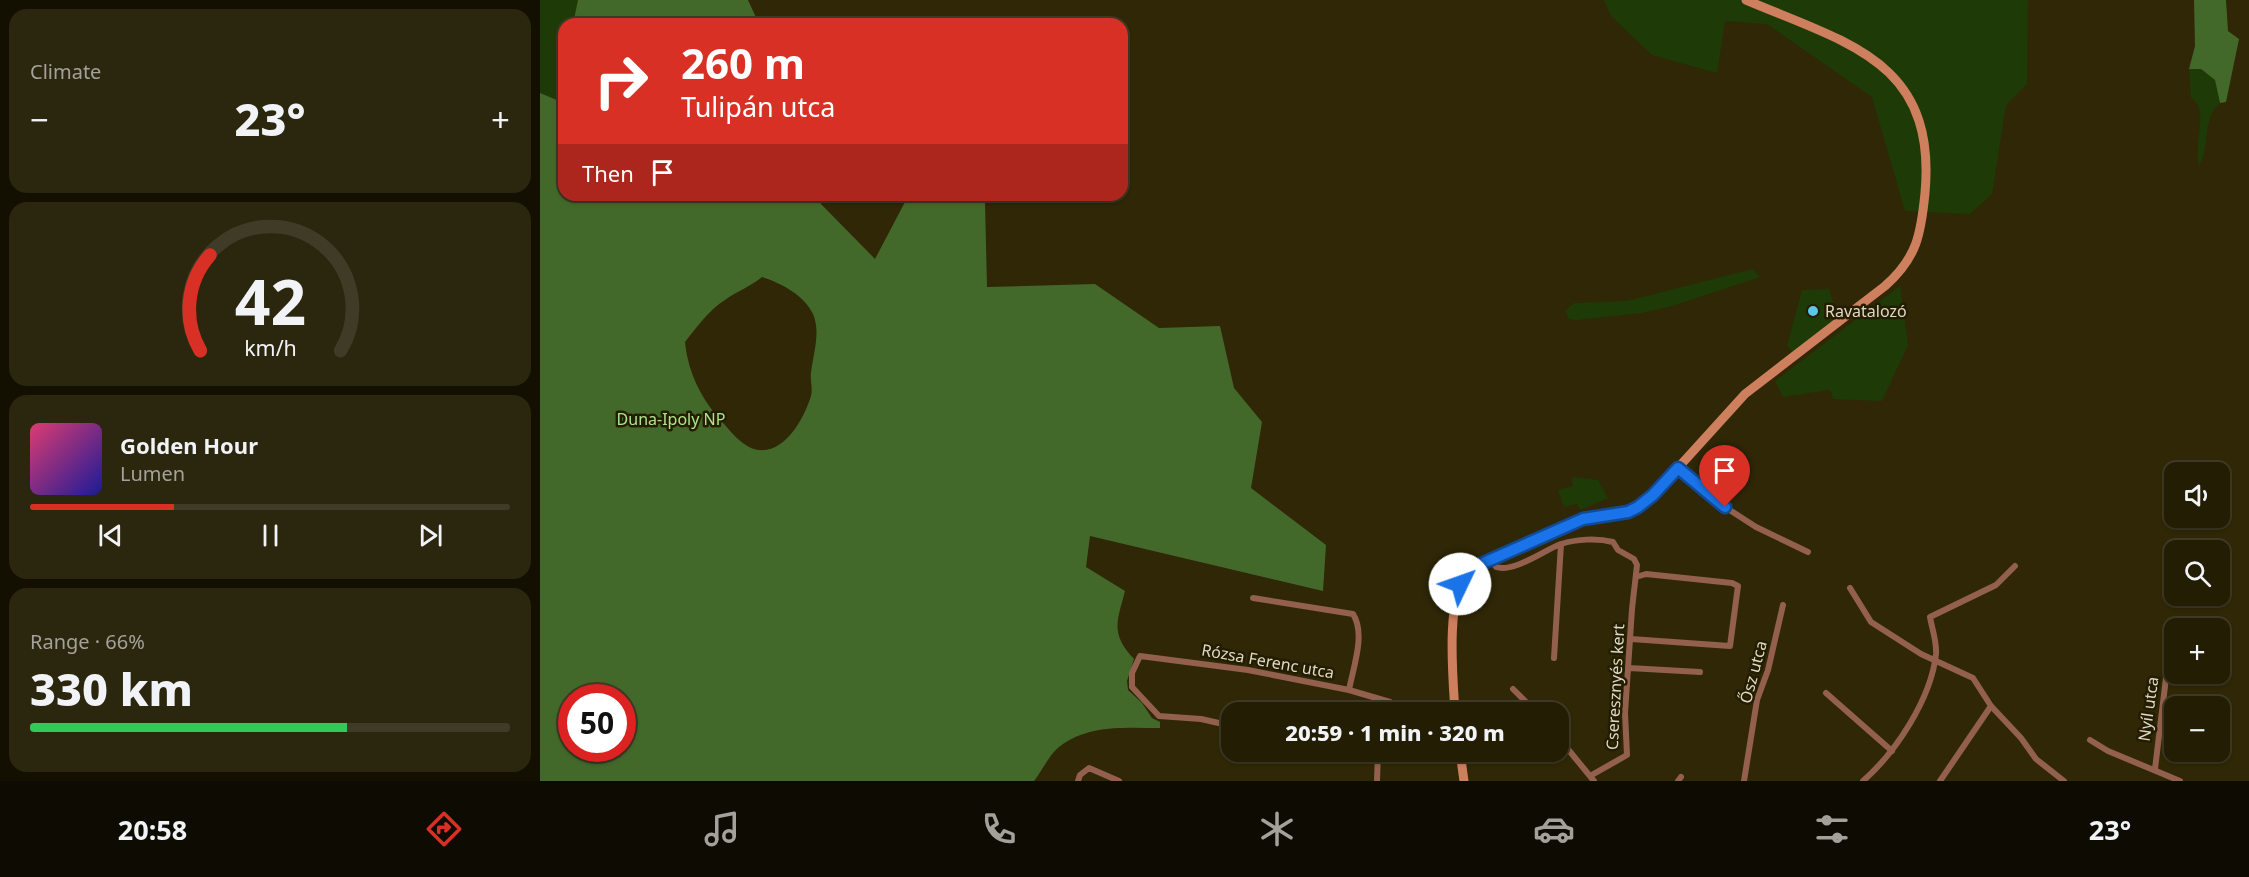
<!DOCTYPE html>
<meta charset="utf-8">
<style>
body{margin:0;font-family:"Noto Sans",sans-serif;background:#2b260e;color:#f1f3f6;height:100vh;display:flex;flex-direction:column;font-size:22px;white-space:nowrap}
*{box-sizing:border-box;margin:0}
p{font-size:20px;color:#a3a29a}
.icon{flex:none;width:33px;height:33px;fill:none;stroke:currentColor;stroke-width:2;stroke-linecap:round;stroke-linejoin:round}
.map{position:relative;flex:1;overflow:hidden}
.panel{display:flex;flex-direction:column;gap:9px;padding:9px;background:#131002;width:540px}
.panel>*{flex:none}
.guide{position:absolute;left:18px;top:18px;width:570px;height:183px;border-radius:18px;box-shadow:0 2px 4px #0004,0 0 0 2px #403b26;background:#d93025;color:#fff;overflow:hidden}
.tools{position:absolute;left:1624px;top:462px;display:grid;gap:12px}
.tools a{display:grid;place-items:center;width:66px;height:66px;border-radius:12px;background:#231d04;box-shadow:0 2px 4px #0004,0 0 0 2px #403b26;font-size:30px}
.speed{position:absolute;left:18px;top:684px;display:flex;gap:12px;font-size:30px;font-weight:700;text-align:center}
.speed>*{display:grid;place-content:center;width:78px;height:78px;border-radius:50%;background:#231d04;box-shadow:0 2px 4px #0004,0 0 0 2px #403b26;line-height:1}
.speed .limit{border:9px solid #d22;background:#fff;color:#111}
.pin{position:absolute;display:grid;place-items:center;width:51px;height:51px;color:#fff;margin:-62px -26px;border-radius:50% 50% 50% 0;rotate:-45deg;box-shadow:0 0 6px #0007}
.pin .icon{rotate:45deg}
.me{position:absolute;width:66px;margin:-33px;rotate:48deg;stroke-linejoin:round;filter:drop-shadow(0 0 4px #0008)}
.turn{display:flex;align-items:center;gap:21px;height:126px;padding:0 24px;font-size:27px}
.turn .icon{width:78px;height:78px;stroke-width:2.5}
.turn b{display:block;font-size:42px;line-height:51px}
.then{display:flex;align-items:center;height:57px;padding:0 24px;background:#0003;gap:12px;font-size:22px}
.big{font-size:45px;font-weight:800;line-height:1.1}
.panel .card{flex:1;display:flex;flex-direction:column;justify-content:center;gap:9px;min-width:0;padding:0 21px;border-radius:18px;background:#2b260e}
.panel .dial{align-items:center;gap:0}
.dial svg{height:156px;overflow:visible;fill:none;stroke:#403b26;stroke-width:7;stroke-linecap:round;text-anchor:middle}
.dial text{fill:#f1f3f6;stroke:none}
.song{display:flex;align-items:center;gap:18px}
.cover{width:72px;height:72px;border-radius:9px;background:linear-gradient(135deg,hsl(340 70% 55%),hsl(240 70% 35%))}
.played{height:6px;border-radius:3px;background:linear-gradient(90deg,#d93025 30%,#403b26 30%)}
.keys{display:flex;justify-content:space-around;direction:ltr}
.heat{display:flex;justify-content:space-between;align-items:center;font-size:33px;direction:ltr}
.charge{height:9px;border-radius:4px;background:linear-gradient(90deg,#34c759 66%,#403b26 0)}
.trip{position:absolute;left:681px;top:702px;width:348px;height:60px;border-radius:18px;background:#231d04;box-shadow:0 2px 4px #0004,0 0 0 2px #403b26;font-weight:800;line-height:60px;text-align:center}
.menu{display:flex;height:96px;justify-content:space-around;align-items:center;background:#0e0c02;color:#a3a29a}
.menu .icon{width:42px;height:42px}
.menu .on{color:#d93025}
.menu b{font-size:27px;color:#f1f3f6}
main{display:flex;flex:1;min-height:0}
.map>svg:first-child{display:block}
.green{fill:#1e3b07}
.forest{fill:#43692a;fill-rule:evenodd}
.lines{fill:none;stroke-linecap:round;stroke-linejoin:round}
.street{stroke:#92604c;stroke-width:6}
.secondary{stroke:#ce7f5e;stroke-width:9}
.route-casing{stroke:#114b97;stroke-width:15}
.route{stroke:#1a73e8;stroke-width:10}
.poi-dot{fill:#5dc7e8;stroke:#251d00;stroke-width:2}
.labels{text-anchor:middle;stroke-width:5;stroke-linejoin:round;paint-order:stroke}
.poi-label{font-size:16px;fill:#dfdac8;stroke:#251d00;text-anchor:start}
.park-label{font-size:16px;fill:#ace58c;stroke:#251d00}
.street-label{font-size:16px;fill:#dfdac8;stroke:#251d00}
</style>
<main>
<section class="panel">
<div class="card"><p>Climate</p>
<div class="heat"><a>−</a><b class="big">23°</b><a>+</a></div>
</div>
<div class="card dial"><svg viewBox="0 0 100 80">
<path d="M14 69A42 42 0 1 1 86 69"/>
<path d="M14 69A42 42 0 0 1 19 20" stroke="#d93025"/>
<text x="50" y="56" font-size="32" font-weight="700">42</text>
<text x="50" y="72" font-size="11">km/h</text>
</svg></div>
<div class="card">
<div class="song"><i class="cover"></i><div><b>Golden Hour</b><p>Lumen</p></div></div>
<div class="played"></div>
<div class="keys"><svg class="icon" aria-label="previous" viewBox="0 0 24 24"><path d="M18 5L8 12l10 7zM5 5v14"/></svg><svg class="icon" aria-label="pause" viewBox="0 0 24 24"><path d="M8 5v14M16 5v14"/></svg><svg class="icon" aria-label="next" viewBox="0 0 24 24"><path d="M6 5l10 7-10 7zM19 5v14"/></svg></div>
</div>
<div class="card"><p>Range · 66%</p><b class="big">330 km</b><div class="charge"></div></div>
</section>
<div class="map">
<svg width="1709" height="781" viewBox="0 0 1709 781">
<rect width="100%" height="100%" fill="#2f2706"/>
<path class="green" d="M0,0H38L33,24H24V66L17,100L0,93Z
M1064,0H1488L1487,84L1466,105L1452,194L1430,214L1365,211L1332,97L1227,24L1185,21L1177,73L1112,55L1071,16Z
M1649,69H1661L1675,80L1680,103C1661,120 1671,146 1659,166C1653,142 1670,109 1651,98Z
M1213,269L1220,277L1132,306L1102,313L1037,320L1029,319L1025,311L1034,303L1087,301Z
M1360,286L1368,345L1342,401L1293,399L1291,391L1288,390L1243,397L1235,381Z
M1289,289L1298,318L1253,352L1247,346L1262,290Z
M1032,477L1058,480L1068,498L1040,510L1037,504L1024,507L1018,490L1033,486Z"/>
<path class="forest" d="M38,0H208L219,24H33Z
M1654,0H1686L1688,31L1699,39L1686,102L1680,103L1675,80L1661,69H1649L1655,46Z
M24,66V195H278L281,204L335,259L365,202L373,195H438L445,202L447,287L555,284L619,328L680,326L694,388L722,422L711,488L786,545L783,591L550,536L546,567L585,591C577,622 570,633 594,659L587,681L588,690L602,703L612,718L620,722V728C586,728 548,724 519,747C509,755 502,771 494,781H0V93L17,100ZM222,277C241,283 264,295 273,314C281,333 273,354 271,373C270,381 273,389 271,396C264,419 242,460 211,448C200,443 191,432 184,424C162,401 148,373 145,342C156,328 169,310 185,300C197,291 210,287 222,277ZM32,698H82V748H32Z"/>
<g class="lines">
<path class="street" d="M1138,468L1185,507L1216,527L1268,552
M951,559L956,567C974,573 1004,550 1021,544C1037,539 1057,538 1073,542L1078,550L1094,559L1097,565L1092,609L1085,713L1087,755L1050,776
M1310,588L1331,622L1381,654L1433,678L1451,706L1481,738L1496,759L1524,781
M713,598L813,614C826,634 813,668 809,690
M1091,639L1190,646L1198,586L1192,583L1106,574L1096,577
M1014,658L1021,544
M1089,668L1160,672
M973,689L996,712
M1286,693L1352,751
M692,726L661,719L619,716L592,687V673L600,656L708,670L809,690L850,702L852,712
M1018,737L1054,781
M1550,740L1568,751L1640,781
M785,752C808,758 823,758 845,752
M1615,769L1629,653
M538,781L540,775L549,768L579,781
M837,781L838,752
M1138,781L1141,777
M1204,781L1217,700L1228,670L1243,605
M1323,781C1356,752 1391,699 1396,654C1397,642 1392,629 1390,617L1456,585L1475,566
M1400,781L1451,706"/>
<path class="secondary" d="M915,712C913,679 905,596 928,571L1043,519L1087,512L1107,502L1205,394L1345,286C1377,258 1381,234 1385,193C1397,61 1307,43 1206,0
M920,752L924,781"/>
</g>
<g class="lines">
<g class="route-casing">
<path id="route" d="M920,584L932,568L1043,519L1088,512L1098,507L1113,495L1138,468L1185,507"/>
</g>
<use href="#route" class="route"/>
</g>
<circle class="poi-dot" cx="1273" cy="311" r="6"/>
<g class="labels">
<g class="poi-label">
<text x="1285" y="317">Ravatalozó</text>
</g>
<g class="park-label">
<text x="131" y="425">Duna-Ipoly NP</text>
</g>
<g class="street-label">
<text transform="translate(728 661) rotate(10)" y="6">Rózsa Ferenc utca</text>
<text transform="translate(1213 672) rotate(-75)" y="6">Ősz utca</text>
<text transform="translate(1075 687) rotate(-87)" y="6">Cseresznyés kert</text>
<text transform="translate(1608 709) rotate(-82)" y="6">Nyíl utca</text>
</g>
</g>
</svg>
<div class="tools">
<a><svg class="icon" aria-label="sound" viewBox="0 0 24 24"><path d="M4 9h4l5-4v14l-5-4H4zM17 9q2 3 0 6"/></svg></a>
<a><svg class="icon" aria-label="search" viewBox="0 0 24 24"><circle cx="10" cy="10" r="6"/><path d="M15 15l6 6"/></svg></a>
<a>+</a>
<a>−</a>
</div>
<div class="speed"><div class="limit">50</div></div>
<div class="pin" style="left:1185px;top:507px;background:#d93025"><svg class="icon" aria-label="arrive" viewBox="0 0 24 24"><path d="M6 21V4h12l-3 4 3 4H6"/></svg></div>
<svg class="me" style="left:920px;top:584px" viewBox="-20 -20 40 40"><circle r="19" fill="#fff"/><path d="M0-13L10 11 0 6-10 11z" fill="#1a73e8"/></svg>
<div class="trip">20:59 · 1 min · 320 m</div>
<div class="guide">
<div class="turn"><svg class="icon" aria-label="right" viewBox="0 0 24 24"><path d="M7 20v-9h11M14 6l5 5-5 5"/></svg><div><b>260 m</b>Tulipán utca</div></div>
<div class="then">Then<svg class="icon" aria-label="arrive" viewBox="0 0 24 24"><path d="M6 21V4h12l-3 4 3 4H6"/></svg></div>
</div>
</div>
</main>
<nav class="menu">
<b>20:58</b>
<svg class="icon on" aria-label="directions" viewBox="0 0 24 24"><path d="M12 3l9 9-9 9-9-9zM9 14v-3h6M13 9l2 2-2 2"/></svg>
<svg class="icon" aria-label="music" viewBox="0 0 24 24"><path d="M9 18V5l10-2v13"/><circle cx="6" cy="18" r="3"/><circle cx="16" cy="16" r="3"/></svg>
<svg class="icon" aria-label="phone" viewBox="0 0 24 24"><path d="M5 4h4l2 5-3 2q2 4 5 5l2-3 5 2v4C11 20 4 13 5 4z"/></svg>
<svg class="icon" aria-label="climate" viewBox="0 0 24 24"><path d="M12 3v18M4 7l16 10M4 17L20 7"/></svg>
<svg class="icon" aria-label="car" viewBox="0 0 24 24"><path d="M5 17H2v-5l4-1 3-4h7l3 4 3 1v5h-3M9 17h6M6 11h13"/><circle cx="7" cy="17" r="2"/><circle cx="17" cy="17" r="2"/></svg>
<svg class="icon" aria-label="filters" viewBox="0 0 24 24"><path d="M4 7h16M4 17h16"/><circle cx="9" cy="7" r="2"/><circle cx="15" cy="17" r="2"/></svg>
<b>23°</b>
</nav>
